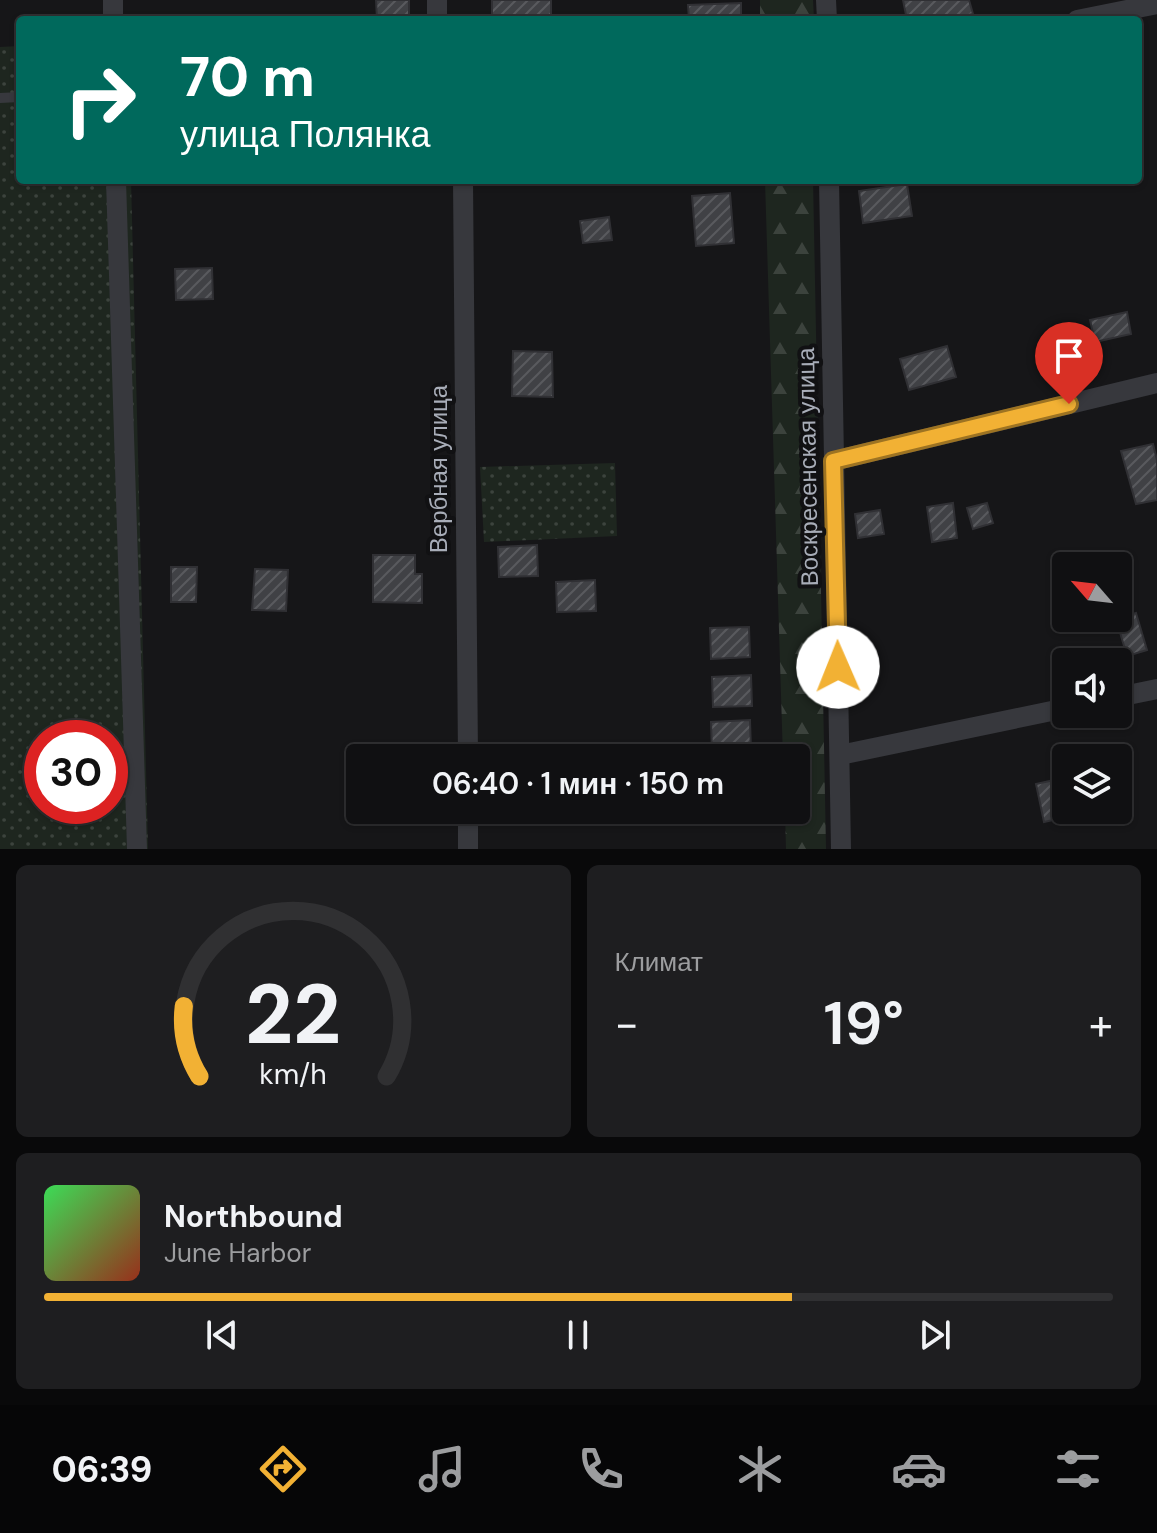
<!DOCTYPE html>
<html lang="ru">
<meta charset="utf-8">
<style>
body{margin:0;font-family:"DM Sans",sans-serif;background:#1e1e20;color:#f1f3f6;height:100vh;display:flex;flex-direction:column;font-size:30px;white-space:nowrap}
*{box-sizing:border-box;margin:0}
p{font-size:26px;color:#9c9d9f}
.icon{flex:none;width:44px;height:44px;fill:none;stroke:currentColor;stroke-width:2;stroke-linecap:round;stroke-linejoin:round}
.map{position:relative;height:849px;overflow:hidden}
.details{display:flex;flex-direction:column;gap:16px;padding:16px;background:#09090a;flex:1}
.details>*{flex:none}
.guide{position:absolute;left:16px;top:16px;width:1126px;height:168px;border-radius:8px;box-shadow:0 2px 6px #0004,0 0 0 2px #303032;background:#00695c;color:#fff;overflow:hidden}
.needle{width:52px;rotate:298deg}
.buttons{position:absolute;left:1052px;top:552px;display:grid;gap:16px}
.buttons a{display:grid;place-items:center;width:80px;height:80px;border-radius:8px;background:#101012;box-shadow:0 2px 6px #0004,0 0 0 2px #303032;font-size:40px}
.speed{position:absolute;left:24px;top:720px;display:flex;gap:16px;font-size:40px;font-weight:700;text-align:center}
.speed>*{display:grid;place-content:center;width:104px;height:104px;border-radius:50%;background:#101012;box-shadow:0 2px 6px #0004,0 0 0 2px #303032;line-height:1}
.speed .limit{border:12px solid #d22;background:#fff;color:#111}
.pin{position:absolute;display:grid;place-items:center;width:68px;height:68px;color:#fff;margin:-82px -34px;border-radius:50% 50% 50% 0;rotate:-45deg;box-shadow:0 0 8px #0007}
.pin .icon{rotate:45deg}
.me{position:absolute;width:88px;margin:-44px;rotate:359deg;stroke-linejoin:round;filter:drop-shadow(0 0 6px #0008)}
.turn{display:flex;align-items:center;gap:28px;height:168px;padding:0 32px;font-size:36px}
.turn .icon{width:104px;height:104px;stroke-width:2.5}
.turn b{display:block;font-size:56px;line-height:68px}
.big{font-size:60px;font-weight:600;line-height:1.1}
.details .card{flex:1;display:flex;flex-direction:column;justify-content:center;gap:12px;min-width:0;padding:0 28px;border-radius:12px;background:#1e1e20}
.details .dial{align-items:center;gap:0}
.dial svg{height:208px;overflow:visible;fill:none;stroke:#303032;stroke-width:7;stroke-linecap:round;text-anchor:middle}
.dial text{fill:#f1f3f6;stroke:none}
.song{display:flex;align-items:center;gap:24px}
.cover{width:96px;height:96px;border-radius:12px;background:linear-gradient(135deg,hsl(130 70% 55%),hsl(10 70% 35%))}
.played{height:8px;border-radius:4px;background:linear-gradient(90deg,#f2b134 70%,#303032 70%)}
.keys{display:flex;justify-content:space-around;direction:ltr}
.heat{display:flex;justify-content:space-between;align-items:center;font-size:44px;direction:ltr}
.details .tiles{flex:1;display:grid;gap:16px;grid-template-columns:1fr 1fr}
.card:last-child{grid-column:span 2}
.trip{position:absolute;left:346px;top:744px;width:464px;height:80px;border-radius:8px;background:#101012;box-shadow:0 2px 6px #0004,0 0 0 2px #303032;font-weight:600;line-height:80px;text-align:center}
.menu{display:flex;height:128px;justify-content:space-around;align-items:center;background:#060607;color:#9c9d9f}
.menu .icon{width:56px;height:56px}
.menu .on{color:#f2b134}
.menu b{font-size:36px;color:#f1f3f6}
.map>svg:first-child{display:block}
.grass{fill:url(#grass-dots);fill-rule:evenodd}
.forest{fill:url(#forest-firs)}
.building{fill:url(#building-hatch);stroke:#303034;stroke-width:2}
.lines{fill:none;stroke-linecap:round;stroke-linejoin:round}
.service{stroke:#37383d;stroke-width:10}
.minor{stroke:#37383d;stroke-width:20}
.route-casing{stroke:#9d7322;stroke-width:20}
.route{stroke:#f2b134;stroke-width:14}
.labels{text-anchor:middle;stroke-width:8;stroke-linejoin:round;paint-order:stroke}
.street-label{font-size:24px;fill:#a8adb8;stroke:#111113}
</style>
<div class="map">
<svg width="1157" height="849" viewBox="0 0 1157 849">
<defs>
<pattern id="grass-dots" width="8" height="8" patternUnits="userSpaceOnUse" patternTransform="scale(2)"><rect width="8" height="8" fill="#1e261f"/><path d="M2 2h.1M6 6h.1" fill="none" stroke="#3c433d" stroke-width="1.8" stroke-linecap="round"/></pattern>
<pattern id="forest-firs" width="22" height="20" patternUnits="userSpaceOnUse" patternTransform="scale(2)"><rect width="22" height="20" fill="#1e261f"/><path d="M5 1l3.5 6h-7zM16 11l3.5 6h-7z" fill="#3c433d"/></pattern>
<pattern id="building-hatch" width="6" height="6" patternUnits="userSpaceOnUse" patternTransform="scale(2)"><rect width="6" height="6" fill="#404145"/><path d="M-1 1l2-2M0 6l6-6M5 7l2-2" fill="none" stroke="#595a5e"/></pattern>
</defs>
<rect width="100%" height="100%" fill="#161618"/>
<path class="grass" d="M20,46V180H131L148,849H0V47ZM42,738H110V806H42Z
M615,463L617,536L484,542L480,467Z"/>
<path class="forest" d="M760,0H813L814,20H760Z
M765,180H813L826,849H786L785,810H796V758H783Z"/>
<path class="building" d="M376,0H409V20H377Z
M492,0H551V20H492Z
M903,0H969L973,14L947,20H907Z
M741,3V20H689L688,5Z
M907,184L912,216L863,223L859,191Z
M730,193L734,243L696,246L692,196Z
M609,217L612,240L583,243L580,221Z
M212,268L213,299L176,300L175,269Z
M1127,312L1131,334L1095,342L1090,320Z
M947,346L956,377L909,390L900,359Z
M513,351L552,352L553,397L512,396Z
M1153,444L1157,460V500L1136,504L1121,451Z
M953,503L957,538L932,542L927,507Z
M987,503L993,523L973,529L967,508Z
M880,510L884,534L858,538L855,514Z
M537,545L538,576L499,577L498,547Z
M373,555H415V574H422V603L373,602Z
M171,567H197L196,602H171Z
M255,569L288,570L286,611L252,610Z
M595,580L596,611L557,612L556,582Z
M1136,613L1147,650L1127,656L1116,619Z
M749,627L750,657L711,659L710,628Z
M751,675L752,706L713,707L712,677Z
M750,720L751,751L712,752L711,722Z
M1063,778L1066,810H1070L1071,816L1044,822L1036,784Z"/>
<g class="lines">
<path class="service" d="M0,98L20,97"/>
<path class="minor" d="M437,0V20
M826,0L827,20
M113,20V0
M1077,20L1157,4
M116,180L137,849
M463,180L468,758
M829,180L841,849
M833,461L1157,383
M1118,697L1157,689
M840,755L1066,708
M468,810V849"/>
</g>
<g class="lines">
<g class="route-casing">
<path id="route" d="M838,667L833,461L1069,404"/>
</g>
<use href="#route" class="route"/>
</g>
<g class="labels">
<g class="street-label">
<text transform="translate(808 467) rotate(-91)" y="8">Воскресенская улица</text>
<text transform="translate(439 469) rotate(-90)" y="8">Вербная улица</text>
</g>
</g>
</svg>
<div class="buttons">
<a><svg class="needle" viewBox="-14 -14 28 28"><path d="M0-13l5 13h-10z" fill="#e53935"/><path d="M0 13l5-13h-10z" fill="#9c9d9f"/></svg></a>
<a><svg class="icon" aria-label="sound" viewBox="0 0 24 24"><path d="M4 9h4l5-4v14l-5-4H4zM17 9q2 3 0 6"/></svg></a>
<a><svg class="icon" aria-label="layers" viewBox="0 0 24 24"><path d="M12 4l9 5-9 5-9-5zM3 14l9 5 9-5"/></svg></a>
</div>
<div class="speed"><div class="limit">30</div></div>
<div class="pin" style="left:1069px;top:404px;background:#d93025"><svg class="icon" aria-label="arrive" viewBox="0 0 24 24"><path d="M6 21V4h12l-3 4 3 4H6"/></svg></div>
<svg class="me" style="left:838px;top:667px" viewBox="-20 -20 40 40"><circle r="19" fill="#fff"/><path d="M0-13L10 11 0 6-10 11z" fill="#f2b134"/></svg>
<div class="trip">06:40 · 1 мин · 150 m</div>
<div class="guide">
<div class="turn"><svg class="icon" aria-label="right" viewBox="0 0 24 24"><path d="M7 20v-9h11M14 6l5 5-5 5"/></svg><div><b>70 m</b>улица Полянка</div></div>
</div>
</div>
<section class="details">
<div class="tiles">
<div class="card dial"><svg viewBox="0 0 100 80">
<path d="M14 69A42 42 0 1 1 86 69"/>
<path d="M14 69A42 42 0 0 1 8 42" stroke="#f2b134"/>
<text x="50" y="56" font-size="32" font-weight="700">22</text>
<text x="50" y="72" font-size="11">km/h</text>
</svg></div>
<div class="card"><p>Климат</p>
<div class="heat"><a>−</a><b class="big">19°</b><a>+</a></div>
</div>
<div class="card">
<div class="song"><i class="cover"></i><div><b>Northbound</b><p>June Harbor</p></div></div>
<div class="played"></div>
<div class="keys"><svg class="icon" aria-label="previous" viewBox="0 0 24 24"><path d="M18 5L8 12l10 7zM5 5v14"/></svg><svg class="icon" aria-label="pause" viewBox="0 0 24 24"><path d="M8 5v14M16 5v14"/></svg><svg class="icon" aria-label="next" viewBox="0 0 24 24"><path d="M6 5l10 7-10 7zM19 5v14"/></svg></div>
</div>
</div>
</section>
<nav class="menu">
<b>06:39</b>
<svg class="icon on" aria-label="directions" viewBox="0 0 24 24"><path d="M12 3l9 9-9 9-9-9zM9 14v-3h6M13 9l2 2-2 2"/></svg>
<svg class="icon" aria-label="music" viewBox="0 0 24 24"><path d="M9 18V5l10-2v13"/><circle cx="6" cy="18" r="3"/><circle cx="16" cy="16" r="3"/></svg>
<svg class="icon" aria-label="phone" viewBox="0 0 24 24"><path d="M5 4h4l2 5-3 2q2 4 5 5l2-3 5 2v4C11 20 4 13 5 4z"/></svg>
<svg class="icon" aria-label="climate" viewBox="0 0 24 24"><path d="M12 3v18M4 7l16 10M4 17L20 7"/></svg>
<svg class="icon" aria-label="car" viewBox="0 0 24 24"><path d="M5 17H2v-5l4-1 3-4h7l3 4 3 1v5h-3M9 17h6M6 11h13"/><circle cx="7" cy="17" r="2"/><circle cx="17" cy="17" r="2"/></svg>
<svg class="icon" aria-label="filters" viewBox="0 0 24 24"><path d="M4 7h16M4 17h16"/><circle cx="9" cy="7" r="2"/><circle cx="15" cy="17" r="2"/></svg>
</nav>
